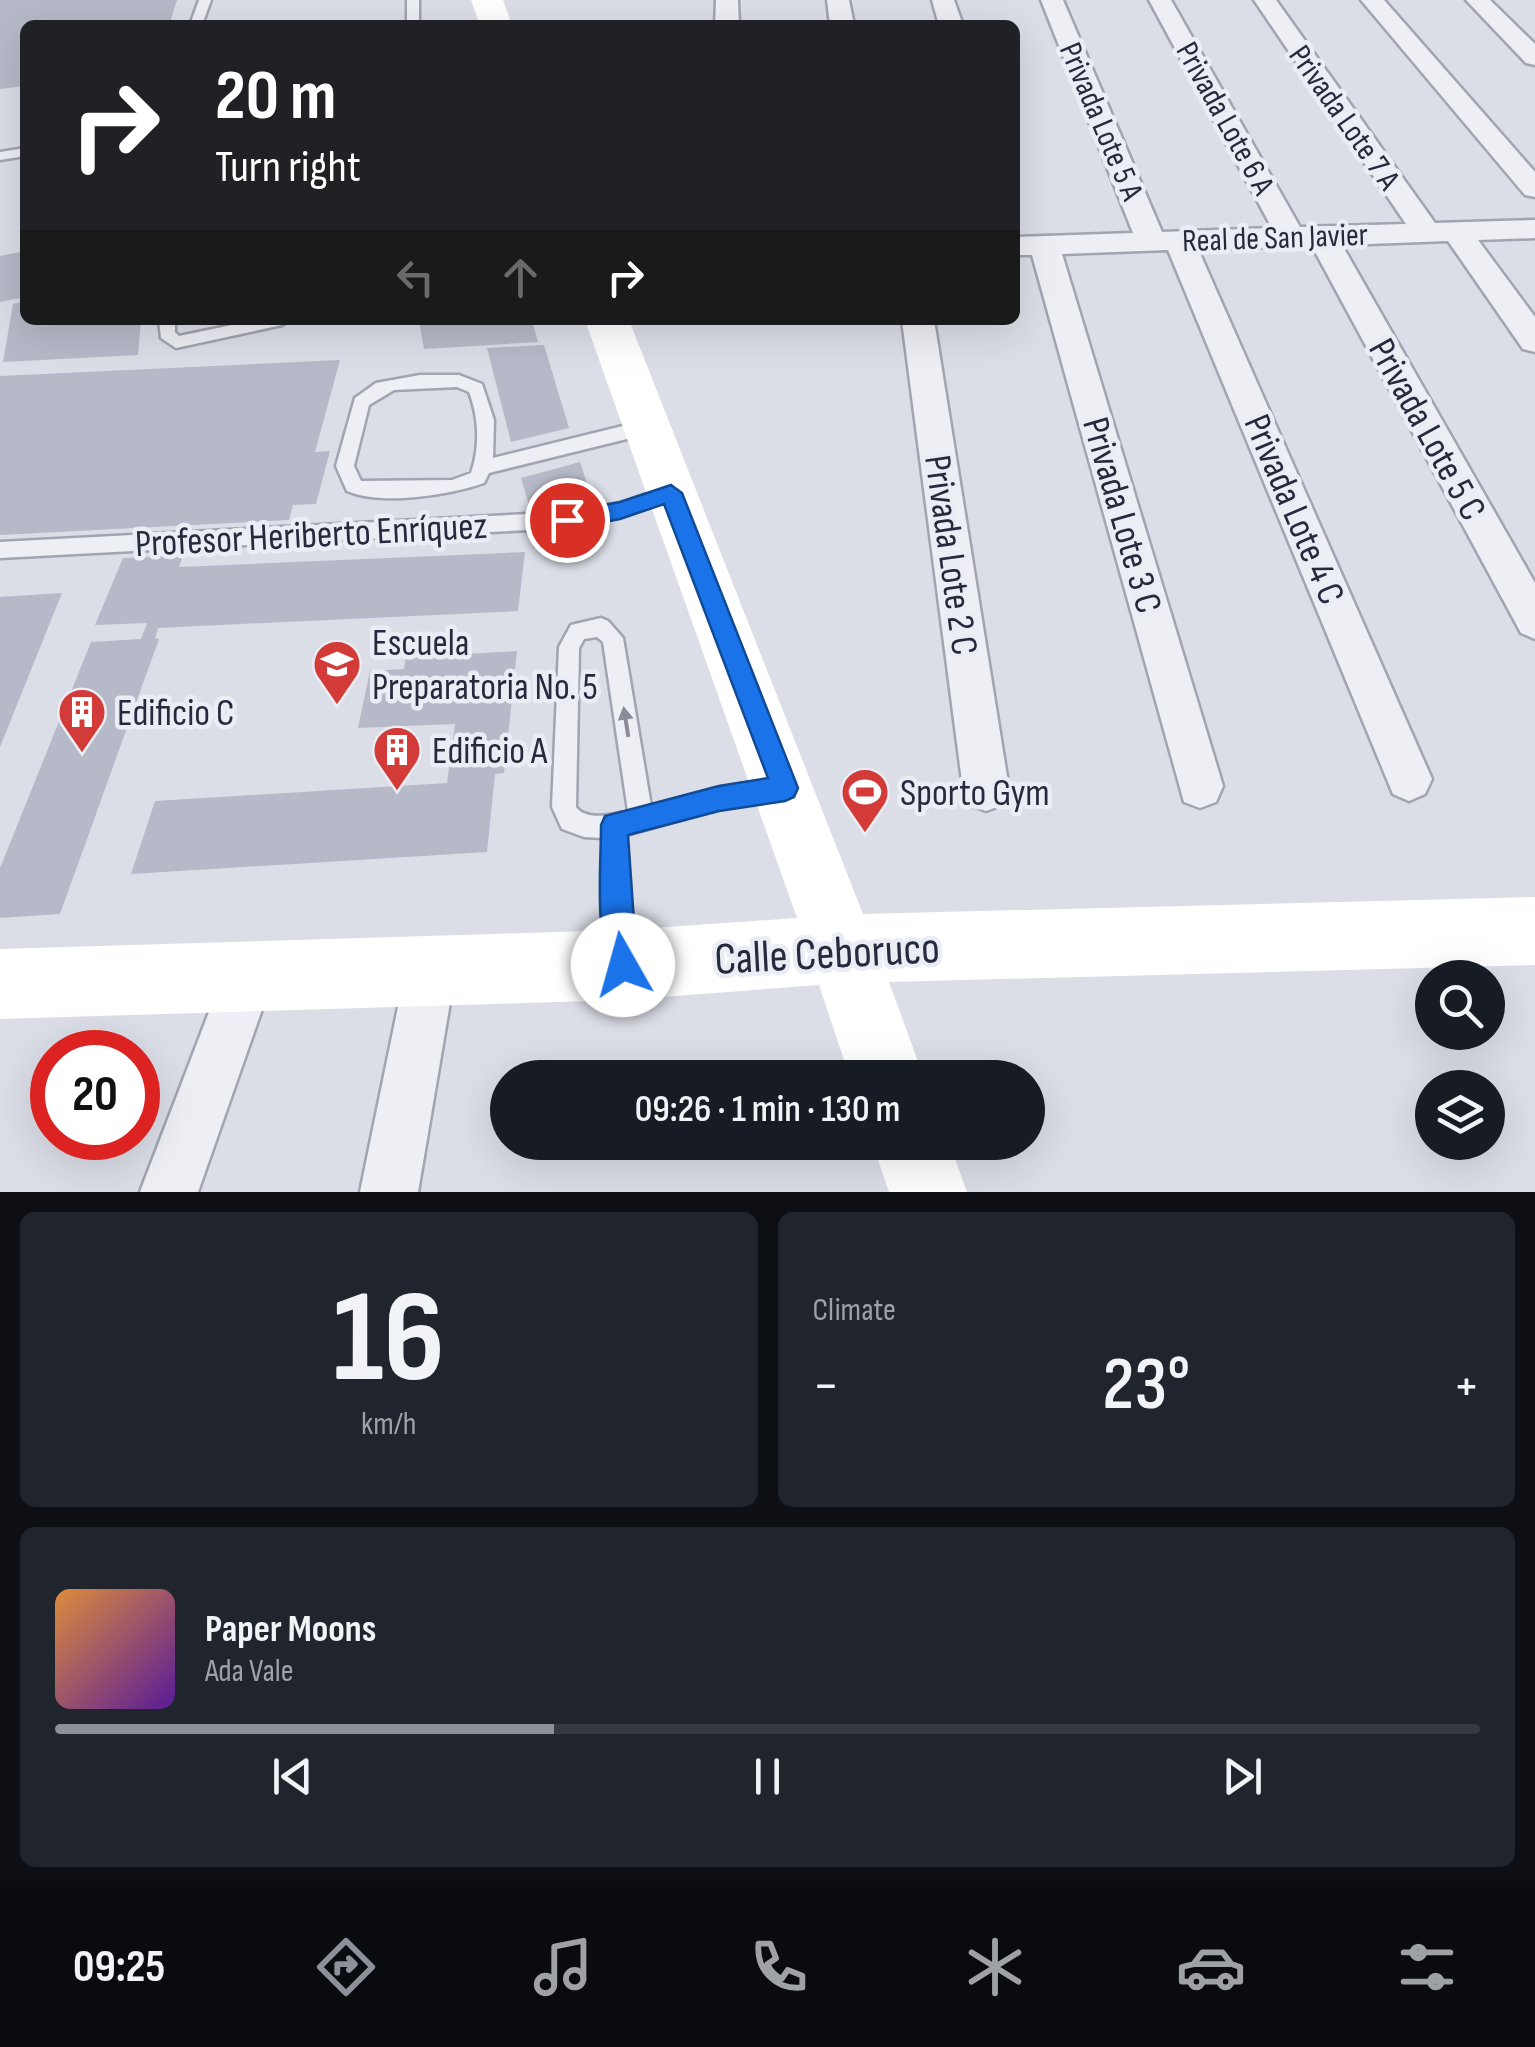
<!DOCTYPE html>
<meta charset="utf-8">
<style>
body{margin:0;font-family:"Sofia Sans Condensed",sans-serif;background:#20242c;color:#f1f3f6;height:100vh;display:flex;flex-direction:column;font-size:38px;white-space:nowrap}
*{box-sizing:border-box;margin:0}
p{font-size:32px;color:#9ea1a6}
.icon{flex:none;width:55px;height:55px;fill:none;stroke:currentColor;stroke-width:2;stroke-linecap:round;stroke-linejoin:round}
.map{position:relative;height:1192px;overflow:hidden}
.panel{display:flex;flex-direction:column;gap:20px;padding:20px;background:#0d0f14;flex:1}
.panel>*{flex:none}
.top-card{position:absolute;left:20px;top:20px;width:1000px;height:305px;border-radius:15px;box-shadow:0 10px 40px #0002;background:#202124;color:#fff;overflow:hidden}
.buttons{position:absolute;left:1415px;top:960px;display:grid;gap:20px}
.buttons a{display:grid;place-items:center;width:90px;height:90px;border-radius:50%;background:#171b24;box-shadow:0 10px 40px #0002;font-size:50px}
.speed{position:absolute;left:30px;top:1030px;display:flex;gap:20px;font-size:50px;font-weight:700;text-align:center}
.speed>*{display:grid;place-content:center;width:130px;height:130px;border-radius:50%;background:#171b24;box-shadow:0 10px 40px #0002;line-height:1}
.speed .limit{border:15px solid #d22;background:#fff;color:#111}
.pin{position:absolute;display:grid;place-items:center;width:85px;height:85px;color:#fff;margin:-42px;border:5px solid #fff;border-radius:50%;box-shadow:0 2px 10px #0007}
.me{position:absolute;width:110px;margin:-55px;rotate:353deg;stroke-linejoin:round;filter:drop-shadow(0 0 8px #0008)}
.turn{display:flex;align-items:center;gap:35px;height:210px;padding:0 30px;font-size:45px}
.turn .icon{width:130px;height:130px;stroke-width:2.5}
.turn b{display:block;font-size:70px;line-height:85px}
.lanes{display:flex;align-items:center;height:95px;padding:0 30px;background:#0003;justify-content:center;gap:50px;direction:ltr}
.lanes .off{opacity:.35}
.big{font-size:75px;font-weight:600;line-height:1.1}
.panel .tile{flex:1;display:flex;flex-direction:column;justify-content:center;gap:15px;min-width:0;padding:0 35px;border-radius:15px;background:#20242c}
.panel .dial{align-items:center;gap:0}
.dial b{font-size:130px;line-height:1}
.song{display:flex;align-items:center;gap:30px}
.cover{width:120px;height:120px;border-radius:15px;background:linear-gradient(135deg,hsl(30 70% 55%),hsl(270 70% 35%))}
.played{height:10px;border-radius:5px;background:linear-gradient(90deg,#8c9099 35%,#363941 35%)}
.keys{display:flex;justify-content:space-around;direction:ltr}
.heat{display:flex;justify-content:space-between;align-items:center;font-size:55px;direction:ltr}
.panel .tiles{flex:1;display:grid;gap:20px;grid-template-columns:1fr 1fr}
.tile:last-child{grid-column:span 2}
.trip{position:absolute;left:490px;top:1060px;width:555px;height:100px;border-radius:50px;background:#171b24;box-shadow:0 10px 40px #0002;font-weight:600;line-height:100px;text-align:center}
.dock{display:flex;height:160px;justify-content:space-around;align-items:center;background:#090b0e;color:#9ea1a6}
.dock .icon{width:70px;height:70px}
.dock .on{color:#8c9099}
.dock b{font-size:45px;color:#f1f3f6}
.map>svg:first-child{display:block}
.building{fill:#b6b9c7}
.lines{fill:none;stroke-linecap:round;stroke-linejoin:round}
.lane-casing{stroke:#a1a4b1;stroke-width:5}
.street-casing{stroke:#a1a4b1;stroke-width:5}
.lane{fill:#eeeff5;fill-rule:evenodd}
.street{fill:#eeeff5;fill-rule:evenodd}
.secondary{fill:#fff;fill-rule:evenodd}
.oneway{fill:#8a8c99}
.route{fill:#1a73e8;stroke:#114b97;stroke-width:2.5}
.labels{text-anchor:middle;stroke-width:9;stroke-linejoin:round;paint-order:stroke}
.far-street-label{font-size:32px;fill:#252a3d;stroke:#ebedf4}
.street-label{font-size:38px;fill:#252a3d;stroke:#ebedf4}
.poi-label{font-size:38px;fill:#252a3d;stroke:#ebedf4;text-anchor:start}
.near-street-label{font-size:45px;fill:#252a3d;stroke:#ebedf4}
</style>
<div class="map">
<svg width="1535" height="1192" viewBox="0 0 1535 1192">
<rect width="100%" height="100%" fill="#dbdee7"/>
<path class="building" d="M0,0H177L169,25H25V86L0,89Z
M25,251V297L0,302V256Z
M25,301V320H141L138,355L3,362L13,304Z
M532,320L538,342L424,349L419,321Z
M544,345L569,428L511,442L487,348Z
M340,360L315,452L330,451L316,504L293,505L289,520L0,535V376Z
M580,462L591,496L531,512L521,478Z
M525,552L518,611L158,628L155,638L159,639L60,914L0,918V868L91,642L141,639L147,623L95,625L123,558L183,555L179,567Z
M62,593L0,747V597Z
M517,651L504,773L495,774L487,852L131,874L155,801L447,783L455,724L358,728L370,671L404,669L406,657Z"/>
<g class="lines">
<g class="lane-casing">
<path id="lane" d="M199,0H211L202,25H190Z
M407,0H419V25H407Z
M25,148V156L0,160V152Z
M159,320H175V332L179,336L256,320H290L282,325L176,348L161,338Z
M420,375H459L482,384L494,420L493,458L647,420L656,427L647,434L489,473L484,483C450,495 381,506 347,491L336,466L355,398L376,383ZM457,387L469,392C479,418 480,447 471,473L452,480L361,481L354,466L369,405L394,390Z
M671,486L680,493L678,498L620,517L567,528L0,558V542L567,512L620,503Z
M601,618L608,621L623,638L651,806L716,788L778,778L786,781L789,789L786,797L778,800L716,810L626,835L635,958L631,967L622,971L613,967L609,958L603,838L584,837L562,829L552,807L559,647L571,625ZM597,637L603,642L628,811C612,815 586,821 576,807L579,648L584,639Z"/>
</g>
<g class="street-casing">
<path id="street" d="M716,0H738L739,25H715Z
M827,0H849L854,25H830Z
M932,0H954L963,25H939Z
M1041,0H1063L1162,232L1272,228L1149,0H1171L1300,227L1406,224L1254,0H1276L1435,223L1535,220V238L1478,240L1535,317V352L1523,349L1448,241L1342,245L1535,583V639L1521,633L1312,246L1198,249L1432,779L1425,794L1409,801L1393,794L1168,250L1062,254L1223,786L1216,802L1200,808L1184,802L1032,255H1015V237L1133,233Z
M1361,0H1384L1535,172V197L1525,195Z
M1466,0H1490L1535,44V65L1526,63Z
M902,320H934L1009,789L1002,805L986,811L970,805L963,789Z
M430,948L448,955L455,973L418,1192H360L405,973L412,955Z
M247,952L265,960L273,978L198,1192H140L229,960Z"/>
</g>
<use href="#lane" class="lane"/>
<use href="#street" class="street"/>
<path class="secondary" d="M471,0H503L512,25H480Z
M585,320H629L863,914L1535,897V965L889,982L924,1078H850L819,985L623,1000L0,1019V949L623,930L797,918Z
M872,1142H949L967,1192H889Z"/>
</g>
<defs><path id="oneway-solid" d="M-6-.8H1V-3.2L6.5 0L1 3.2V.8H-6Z" transform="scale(2.5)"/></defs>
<use class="oneway" href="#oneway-solid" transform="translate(626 722) rotate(-99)"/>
<path class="route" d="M671,485L682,493L798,788L794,797L785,801L719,811L628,835L637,965L633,975L623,979L613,975C594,931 601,872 601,825L605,816L719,786L768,778L664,504L620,519L567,529L556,520L567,512L620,502Z"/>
<defs>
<g id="school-pin" transform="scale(2.5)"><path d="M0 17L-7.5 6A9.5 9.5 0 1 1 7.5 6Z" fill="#d33b39" stroke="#ebedf4"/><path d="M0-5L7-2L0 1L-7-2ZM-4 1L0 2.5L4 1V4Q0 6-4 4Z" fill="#fff"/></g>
<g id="building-pin" transform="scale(2.5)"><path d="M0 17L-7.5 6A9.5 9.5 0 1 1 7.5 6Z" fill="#d33b39" stroke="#ebedf4"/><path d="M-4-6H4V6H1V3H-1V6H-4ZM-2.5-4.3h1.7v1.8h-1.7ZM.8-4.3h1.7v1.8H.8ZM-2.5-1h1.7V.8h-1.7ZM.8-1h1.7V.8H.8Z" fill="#fff"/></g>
<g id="stadium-pin" transform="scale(2.5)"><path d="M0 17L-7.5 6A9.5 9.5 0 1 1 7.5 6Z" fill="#d33b39" stroke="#ebedf4"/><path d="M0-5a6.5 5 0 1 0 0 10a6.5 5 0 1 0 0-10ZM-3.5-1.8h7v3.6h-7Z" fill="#fff"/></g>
</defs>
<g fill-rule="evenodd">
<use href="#school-pin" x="337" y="664"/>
<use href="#building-pin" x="82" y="712"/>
<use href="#building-pin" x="397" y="750"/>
<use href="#stadium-pin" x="865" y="792"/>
</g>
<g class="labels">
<g class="far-street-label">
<text transform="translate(1345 117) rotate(55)" y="11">Privada Lote 7 A</text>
<text transform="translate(1226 118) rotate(61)" y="11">Privada Lote 6 A</text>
<text transform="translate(1102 121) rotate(67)" y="11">Privada Lote 5 A</text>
<text transform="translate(1275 237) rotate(-2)" y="11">Real de San Javier</text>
</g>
<g class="street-label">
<text transform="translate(1428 429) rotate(61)" y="13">Privada Lote 5 C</text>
<text transform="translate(1295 509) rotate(67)" y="13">Privada Lote 4 C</text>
<text transform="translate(1123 515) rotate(74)" y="13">Privada Lote 3 C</text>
<text transform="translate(311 534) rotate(-3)" y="13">Profesor Heriberto Enríquez</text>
<text transform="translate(952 555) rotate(82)" y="13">Privada Lote 2 C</text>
</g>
<g class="poi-label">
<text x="372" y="655">Escuela<tspan x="372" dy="44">Preparatoria No. 5</tspan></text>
<text x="117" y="725">Edificio C</text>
<text x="432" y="763">Edificio A</text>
<text x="900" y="805">Sporto Gym</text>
</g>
<g class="near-street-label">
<text transform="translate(827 952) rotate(-3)" y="16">Calle Ceboruco</text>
</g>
</g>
</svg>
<div class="buttons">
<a><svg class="icon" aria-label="search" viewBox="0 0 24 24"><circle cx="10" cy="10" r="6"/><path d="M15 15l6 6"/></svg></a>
<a><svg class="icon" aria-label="layers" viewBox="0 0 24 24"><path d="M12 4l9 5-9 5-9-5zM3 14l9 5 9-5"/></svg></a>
</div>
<div class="speed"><div class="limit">20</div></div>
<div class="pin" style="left:567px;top:520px;background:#d93025"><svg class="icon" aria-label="arrive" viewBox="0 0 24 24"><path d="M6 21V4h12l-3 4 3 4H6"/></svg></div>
<svg class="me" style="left:623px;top:965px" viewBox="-20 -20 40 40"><circle r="19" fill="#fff"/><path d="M0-13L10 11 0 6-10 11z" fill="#1a73e8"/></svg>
<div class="trip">09:26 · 1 min · 130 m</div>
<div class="top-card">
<div class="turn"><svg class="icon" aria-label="right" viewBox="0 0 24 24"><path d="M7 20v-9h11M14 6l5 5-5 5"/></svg><div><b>20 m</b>Turn right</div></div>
<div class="lanes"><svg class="icon off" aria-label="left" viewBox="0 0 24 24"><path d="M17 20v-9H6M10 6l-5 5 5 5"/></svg><svg class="icon off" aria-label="ahead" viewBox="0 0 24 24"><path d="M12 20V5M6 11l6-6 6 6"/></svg><svg class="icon" aria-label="right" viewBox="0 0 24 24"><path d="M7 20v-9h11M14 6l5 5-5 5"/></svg></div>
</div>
</div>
<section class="panel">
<div class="tiles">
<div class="tile dial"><b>16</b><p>km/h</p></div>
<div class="tile"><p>Climate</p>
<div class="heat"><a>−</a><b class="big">23°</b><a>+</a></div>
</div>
<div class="tile">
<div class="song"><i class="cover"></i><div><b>Paper Moons</b><p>Ada Vale</p></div></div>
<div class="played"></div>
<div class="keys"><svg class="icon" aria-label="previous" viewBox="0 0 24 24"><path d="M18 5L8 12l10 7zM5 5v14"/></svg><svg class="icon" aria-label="pause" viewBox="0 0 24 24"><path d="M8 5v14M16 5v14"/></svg><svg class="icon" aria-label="next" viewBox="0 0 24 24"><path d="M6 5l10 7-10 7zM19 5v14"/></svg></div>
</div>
</div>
</section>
<nav class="dock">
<b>09:25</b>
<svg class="icon on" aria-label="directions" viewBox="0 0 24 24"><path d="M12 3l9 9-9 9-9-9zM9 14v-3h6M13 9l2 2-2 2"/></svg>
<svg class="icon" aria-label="music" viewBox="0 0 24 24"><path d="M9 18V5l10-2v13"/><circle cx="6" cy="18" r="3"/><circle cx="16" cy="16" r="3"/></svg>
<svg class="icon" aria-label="phone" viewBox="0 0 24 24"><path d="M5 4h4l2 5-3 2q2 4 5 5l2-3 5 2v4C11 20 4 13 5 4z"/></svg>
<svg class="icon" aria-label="climate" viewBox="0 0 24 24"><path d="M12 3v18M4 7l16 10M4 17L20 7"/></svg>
<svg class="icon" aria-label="car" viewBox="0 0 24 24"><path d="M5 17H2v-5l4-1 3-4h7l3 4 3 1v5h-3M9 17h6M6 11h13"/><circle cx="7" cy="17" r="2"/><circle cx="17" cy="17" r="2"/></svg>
<svg class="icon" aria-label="filters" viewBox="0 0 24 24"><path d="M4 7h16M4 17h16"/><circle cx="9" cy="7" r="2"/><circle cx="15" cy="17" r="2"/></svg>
</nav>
